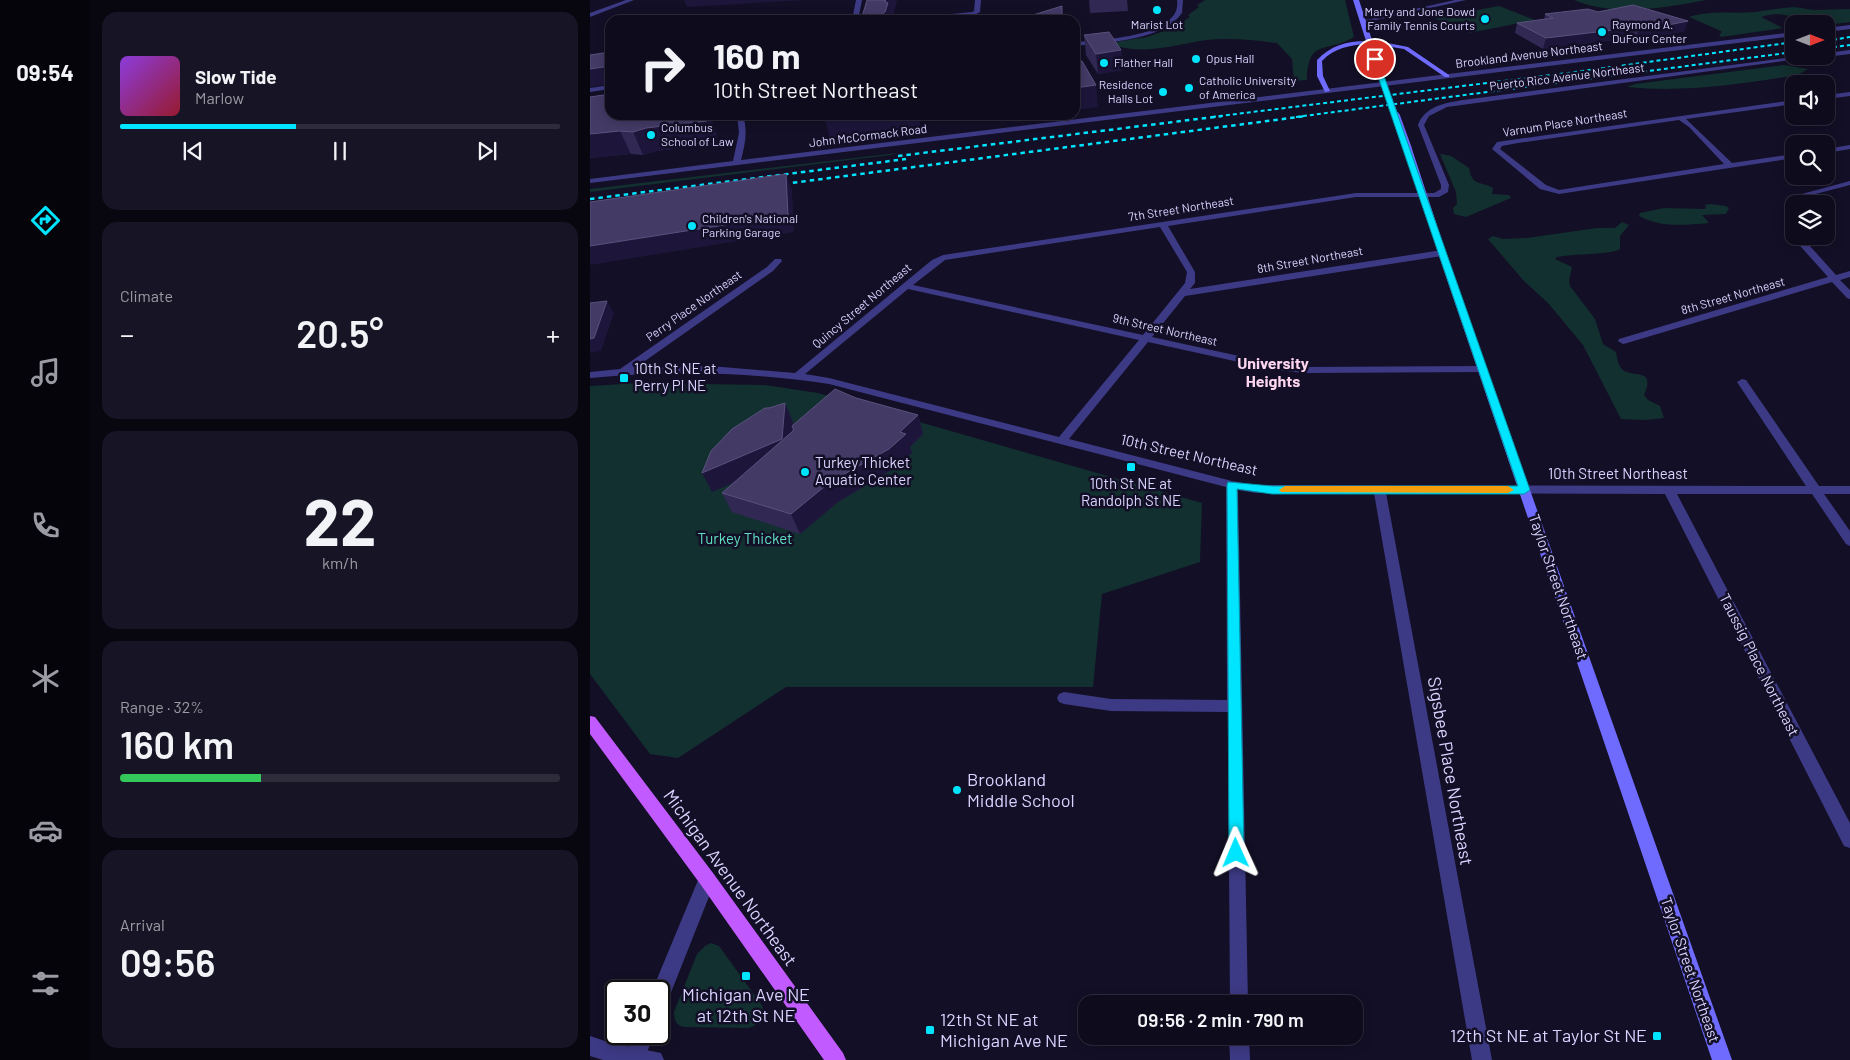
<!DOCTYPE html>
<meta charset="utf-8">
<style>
body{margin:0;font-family:Barlow,sans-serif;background:#171425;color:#f1f3f6;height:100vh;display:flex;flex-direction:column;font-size:19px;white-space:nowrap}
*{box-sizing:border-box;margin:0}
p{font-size:16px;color:#9b9ba3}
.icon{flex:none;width:28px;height:28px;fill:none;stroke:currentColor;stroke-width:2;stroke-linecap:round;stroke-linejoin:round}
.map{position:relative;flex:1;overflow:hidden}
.details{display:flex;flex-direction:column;gap:12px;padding:12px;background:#08060f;width:500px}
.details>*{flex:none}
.hud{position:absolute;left:15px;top:15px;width:475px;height:105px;border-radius:15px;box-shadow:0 2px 12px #0003,0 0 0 1px #2e2b3b;background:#0e0b1c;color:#f1f3f6;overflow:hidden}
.needle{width:32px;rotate:90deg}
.fabs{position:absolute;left:1195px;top:15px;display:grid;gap:10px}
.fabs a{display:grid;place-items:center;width:50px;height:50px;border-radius:10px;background:#0e0b1c;box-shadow:0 2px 12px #0003,0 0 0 1px #2e2b3b;font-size:25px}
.speed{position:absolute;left:15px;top:980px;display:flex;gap:10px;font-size:25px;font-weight:700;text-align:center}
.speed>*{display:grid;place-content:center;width:65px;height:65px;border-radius:50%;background:#0e0b1c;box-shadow:0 2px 12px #0003,0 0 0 1px #2e2b3b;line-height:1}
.speed .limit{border:2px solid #111;border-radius:8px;background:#fff;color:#111}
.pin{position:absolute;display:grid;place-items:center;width:42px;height:42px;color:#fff;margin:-21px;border:2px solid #fff;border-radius:50%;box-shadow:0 1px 5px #0007}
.me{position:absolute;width:55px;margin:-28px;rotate:359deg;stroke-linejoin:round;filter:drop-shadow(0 0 4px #0008)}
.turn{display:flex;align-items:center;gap:18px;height:105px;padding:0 25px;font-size:22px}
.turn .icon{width:65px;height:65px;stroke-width:2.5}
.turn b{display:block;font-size:35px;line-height:42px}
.big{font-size:38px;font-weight:600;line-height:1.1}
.details .tile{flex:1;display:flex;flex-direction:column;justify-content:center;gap:8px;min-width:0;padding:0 18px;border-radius:15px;background:#171425}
.details .dial{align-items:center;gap:0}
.dial b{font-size:65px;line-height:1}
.song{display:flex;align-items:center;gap:15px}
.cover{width:60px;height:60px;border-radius:8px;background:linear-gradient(135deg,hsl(270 70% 55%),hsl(350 70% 35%))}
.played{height:5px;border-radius:2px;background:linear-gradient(90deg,#00e5ff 40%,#2e2b3b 40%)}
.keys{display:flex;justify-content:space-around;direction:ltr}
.heat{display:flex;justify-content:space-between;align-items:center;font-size:28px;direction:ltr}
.charge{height:8px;border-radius:4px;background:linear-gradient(90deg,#34c759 32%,#2e2b3b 0)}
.trip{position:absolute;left:488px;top:995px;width:285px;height:50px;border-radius:15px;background:#0e0b1c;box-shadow:0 2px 12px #0003,0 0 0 1px #2e2b3b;font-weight:600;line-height:50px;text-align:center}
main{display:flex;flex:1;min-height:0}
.tab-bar{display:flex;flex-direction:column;width:90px;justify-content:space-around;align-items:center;background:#06040b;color:#9b9ba3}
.tab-bar .icon{width:35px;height:35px}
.tab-bar .on{color:#00e5ff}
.tab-bar b{font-size:22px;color:#f1f3f6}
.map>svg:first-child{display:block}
.green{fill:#12302f}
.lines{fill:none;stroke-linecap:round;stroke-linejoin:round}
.pedestrian{fill:#3d3a85;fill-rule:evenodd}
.minor{fill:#3d3a85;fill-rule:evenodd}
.tertiary{fill:#3d3a85;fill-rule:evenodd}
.secondary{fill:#6f6bff;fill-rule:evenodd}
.primary{fill:#c25bff;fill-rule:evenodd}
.rail-far1{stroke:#00e5ff;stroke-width:2;stroke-dasharray:4 3;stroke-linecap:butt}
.rail{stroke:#00e5ff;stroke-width:2.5;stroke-dasharray:4.5 4;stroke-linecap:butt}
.secondary-bridge-far1{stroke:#6f6bff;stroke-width:6}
.secondary-bridge{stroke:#6f6bff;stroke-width:8}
.wall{fill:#312854}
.shaded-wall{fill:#1d163a}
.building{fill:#433a66;stroke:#5a527e}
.route{fill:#00e5ff;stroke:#0095a6}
.slow{fill:#f59e0b}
.poi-dot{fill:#00e5ff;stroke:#130f26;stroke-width:2}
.labels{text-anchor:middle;stroke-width:5;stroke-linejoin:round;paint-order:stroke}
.far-poi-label{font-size:12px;fill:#d9d4ff;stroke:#130f26;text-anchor:start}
.far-street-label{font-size:12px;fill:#d9d4ff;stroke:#130f26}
.poi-label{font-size:15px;fill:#d9d4ff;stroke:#130f26;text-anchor:start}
.street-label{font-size:15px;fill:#d9d4ff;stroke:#130f26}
.park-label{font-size:15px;fill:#5fe0c0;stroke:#130f26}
.neighbourhood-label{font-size:16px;font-weight:bold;fill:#ffd6f0;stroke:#130f26}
.near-street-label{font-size:18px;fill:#d9d4ff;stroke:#130f26}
.near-poi-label{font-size:18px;fill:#d9d4ff;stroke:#130f26;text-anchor:start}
</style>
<main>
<nav class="tab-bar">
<b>09:54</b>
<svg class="icon on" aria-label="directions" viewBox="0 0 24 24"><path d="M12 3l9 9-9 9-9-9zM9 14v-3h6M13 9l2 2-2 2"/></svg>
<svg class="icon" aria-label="music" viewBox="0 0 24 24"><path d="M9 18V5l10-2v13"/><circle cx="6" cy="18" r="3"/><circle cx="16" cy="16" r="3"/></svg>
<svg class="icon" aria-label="phone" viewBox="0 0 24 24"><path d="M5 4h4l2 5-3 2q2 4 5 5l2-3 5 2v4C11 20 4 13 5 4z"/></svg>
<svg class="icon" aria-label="climate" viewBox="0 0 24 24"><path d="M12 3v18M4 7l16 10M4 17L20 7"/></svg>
<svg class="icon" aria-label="car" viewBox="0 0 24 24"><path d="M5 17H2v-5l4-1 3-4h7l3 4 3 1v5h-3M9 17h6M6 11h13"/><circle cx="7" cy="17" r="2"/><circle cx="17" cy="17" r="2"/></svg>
<svg class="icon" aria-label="filters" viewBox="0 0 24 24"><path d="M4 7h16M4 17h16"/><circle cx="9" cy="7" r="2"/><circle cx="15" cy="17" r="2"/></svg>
</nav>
<section class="details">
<div class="tile">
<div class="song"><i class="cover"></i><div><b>Slow Tide</b><p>Marlow</p></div></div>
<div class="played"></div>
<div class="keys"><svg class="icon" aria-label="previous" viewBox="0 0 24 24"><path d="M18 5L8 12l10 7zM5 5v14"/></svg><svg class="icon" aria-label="pause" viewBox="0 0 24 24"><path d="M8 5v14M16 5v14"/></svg><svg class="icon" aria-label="next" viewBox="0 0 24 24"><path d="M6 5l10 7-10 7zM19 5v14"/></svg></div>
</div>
<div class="tile"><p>Climate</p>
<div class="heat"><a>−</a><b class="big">20.5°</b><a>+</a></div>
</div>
<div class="tile dial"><b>22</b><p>km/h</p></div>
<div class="tile"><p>Range · 32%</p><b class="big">160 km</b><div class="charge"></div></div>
<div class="tile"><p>Arrival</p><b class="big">09:56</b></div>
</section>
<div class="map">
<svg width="1260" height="1060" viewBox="0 0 1260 1060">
<rect width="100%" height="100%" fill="#130f26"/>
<path class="green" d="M615,0H755L764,37C737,54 718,37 717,80L704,81L702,59L687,43C663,40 634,37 610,41C581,46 547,56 519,43L557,37L583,28L600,17L598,15L609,7L607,5Z
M984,0H1116C1075,8 1024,17 984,0Z
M909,6L945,20L879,33L844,18Z
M1204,7L1224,10L1260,9V22C1246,24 1234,26 1221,22C1203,18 1190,10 1171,17L1193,28L1131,37L1129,35L1132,32L1131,31L1099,17C1122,10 1143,14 1165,12C1179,10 1191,8 1204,7Z
M1194,65L1218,69L1208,75C1152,84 1094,93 1037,87L1045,84Z
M307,153L301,155L0,192V189Z
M850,154L861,156L879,168C882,186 890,181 903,188L902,194L919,195L921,198L876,217L864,214L863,208L867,204L866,192Z
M1120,204L1136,206L1139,208L1136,214L1112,215L1119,223C1095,225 1071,228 1049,216L1050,213L1074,208L1114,209L1116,208L1115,205Z
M1032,222L1039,225L1030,236V248L1029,250C1008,256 987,253 967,257L965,259L982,267L979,281L980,286L1005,319L1013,344L1026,352C1027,357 1028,364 1031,368C1040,380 1067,365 1054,395L1058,400L1070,406L1074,418L1055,420L1031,419L993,345L958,303L933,280L898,239L903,236L913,239L937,238L1007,228H1025Z
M50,383L175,385L228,393L612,503L610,562L512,594L503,687H196L88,758L60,754L0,674V386Z
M121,943L129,946L173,1007L171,1019L164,1026L158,1028L95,1027C86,1026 84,1020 84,1012L107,954L115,946Z"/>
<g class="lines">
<path class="pedestrian" d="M20,85V89L0,92V88Z"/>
<path class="minor" d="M36,0H44L0,17V13Z
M266,0H272L268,20H262Z
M385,0H391L390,12L383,16L300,20L382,12L384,11Z
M587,0H593L592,13C572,41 517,42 485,46V42C509,40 593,37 587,0Z
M1260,25V29L1236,32V28Z
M1204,32V36L0,183V179L143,161L149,133L147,115H153C158,131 155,145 151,160Z
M1260,50V54L1236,57L1234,56H1236V53Z
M1211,56H1230L857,107L839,116L834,125L859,185L858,192L849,197H766L578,226L605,272V283L600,289L852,250L856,253L852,256L595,296L562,337L686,364L714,367L892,366L897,369L892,372L714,373L686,370L558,342L479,439L642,481L666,485L1216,486L1147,382L1152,379L1156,380L1229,486H1260V494H1234L1260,531V546L1256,544L1222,494H1087L1260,823V848L1254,846L1075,494L796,493L902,1060H882L784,493H666L648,490L658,1004H640L638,712L521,711L474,704L469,702L467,698L469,694L474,692L521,699L637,700L636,487L239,384C159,372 80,370 0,378V372L30,369L177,267L185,259H191L192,261L183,271L45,368L120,366L205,373L342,260L353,255L766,193H844L851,189V185L828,125C835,106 855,103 873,100ZM570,227L597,272L595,283L553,335L323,285L355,260ZM318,289L549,340L469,437L239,378L215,374Z
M1260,92V96L1236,99V95Z
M1204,100V104L1096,119L1142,163L1204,154V158L969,194L950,189L902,149L907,142L928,139ZM1089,120L1099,127L1134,164L969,190L956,185L910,149L912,146L928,143Z
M1260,145V149L1236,153V149Z
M1260,181V185L1218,196L1227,204H1218L1208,195Z
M1204,224V236H1211L1246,275L1260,271V277L1250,280L1260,290V299L1257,298L1242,282L1037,343L1033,344L1028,341L1029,339L1238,277L1195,229Z
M117,871L123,873L126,879L76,1005L69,1007V991H62L111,873Z
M44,1034H64L54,1060H34Z
M639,1036H659L660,1060H640Z"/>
<path class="tertiary" d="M865,0H876L773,23L770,21Z
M0,1036L21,1043L71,1053L74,1060H13L0,1056Z"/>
<path class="secondary" d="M763,0H769L782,40L818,47L859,75V77H855L814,49L783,44L792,71L787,72L777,44C760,45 744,48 732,61L733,76L740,91L735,92L727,76V60C740,46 757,41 776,41Z
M815,147L822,149L856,253L1142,1060H1122L848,253Z"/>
<path class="primary" d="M0,716L5,717L123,873L253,1053L256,1060H234L111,885L0,734Z"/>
<path class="rail-far1" d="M1236,41L1260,37
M1236,48L1260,45
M622,117L978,73L1204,42
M706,117L1204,52"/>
<path class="rail" d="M308,156L632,116
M186,185L716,116
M0,199L316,159"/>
<path class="secondary-bridge-far1" d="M789,71L806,117"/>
<path class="secondary-bridge" d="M806,116L818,149"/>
</g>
<path class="wall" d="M499,0H537L538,11L500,13Z
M1008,12L1095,31L1045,41L1038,38L953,49L925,33L927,23L954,20L955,14Z
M494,35L531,50L533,70L508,74L496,55Z
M0,97L20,115L127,135L126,144L66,151L53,155L41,154L0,158Z
M266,398L328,415L333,434L320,447L322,453L305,468L248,502L210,534L142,512L132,493L144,482L122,492L179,408L195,403L203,422V425Z"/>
<path class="shaded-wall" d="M94,0H216L97,7Z
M296,0H307L303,18L301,19L302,20H285L294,1Z
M173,15L174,20H170Z
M1098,21L1095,31L1045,41L1048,31Z
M1041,28L1038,38L953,49L956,38Z
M531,50L533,70L508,74L506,54Z
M20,66V84L0,87V69Z
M506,85L508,107L485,110V88Z
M36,115L56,128L120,115L127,135L126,144L66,151L53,155Z
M243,115H328L331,128L240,139L234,116Z
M430,115H442L430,116Z
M30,131L41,154L1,158L0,156V134Z
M196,174L202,190L204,232L0,265V246Z
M17,301L24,313L11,351L0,353V339Z
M195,403L203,422L200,458L122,492L112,473Z
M328,415L333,434L320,447L322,453L305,468L248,502L210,534L201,514L240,482L310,432Z"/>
<path class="building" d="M277,0H296L294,1L298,3L295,12L285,20H271Z
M1043,5L1098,21L1048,31L1041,28L956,38L927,23L963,18L955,14L998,9L1008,12Z
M472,6V20H427Z
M173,15L170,20H146L149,16Z
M519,32L531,50L506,54L494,35Z
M20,52V66L0,69V55Z
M485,61H492L506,85L485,88Z
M20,94V115H118L117,121L56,128L43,132L30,131L0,134V97Z
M196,174L198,215L0,246V202Z
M17,301L4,338L0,339V303Z
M245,389L266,398L328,415L310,432L316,434L299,449L240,482L201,514L132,493L204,430L202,426Z
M195,403L192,439L112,473L121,451L142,429L175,408H179Z"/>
<path class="route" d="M785,57L788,59L940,490L934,494H682L647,489L654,853L652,858L646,860L641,858L639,853L637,485L638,482L682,486H928L782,59Z"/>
<path class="slow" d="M695,486H918L924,490L918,493L691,492L689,490Z"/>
<g class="poi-dot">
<circle cx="567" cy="10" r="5"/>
<circle cx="895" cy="19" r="5"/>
<circle cx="1012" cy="32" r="5"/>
<circle cx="606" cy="59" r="5"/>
<circle cx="514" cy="63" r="5"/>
<circle cx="599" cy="88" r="5"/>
<circle cx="573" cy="92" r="5"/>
<circle cx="61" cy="135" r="5"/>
<circle cx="102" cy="226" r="5"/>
<rect x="29" y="373" width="10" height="10" rx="2.5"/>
<rect x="536" y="462" width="10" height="10" rx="2.5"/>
<circle cx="215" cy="472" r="5"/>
<circle cx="367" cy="790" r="5"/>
<rect x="151" y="971" width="10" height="10" rx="2.5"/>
<rect x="335" y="1025" width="10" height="10" rx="2.5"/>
<rect x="1062" y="1031" width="10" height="10" rx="2.5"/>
</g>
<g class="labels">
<g class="far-poi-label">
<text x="885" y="16" text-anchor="end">Marty and Jone Dowd<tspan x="885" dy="14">Family Tennis Courts</tspan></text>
<text x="567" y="29" text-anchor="middle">Marist Lot</text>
<text x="1022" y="29">Raymond A.<tspan x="1022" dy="14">DuFour Center</tspan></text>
<text x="616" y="63">Opus Hall</text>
<text x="524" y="67">Flather Hall</text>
<text x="609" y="85">Catholic University<tspan x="609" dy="14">of America</tspan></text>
<text x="563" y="89" text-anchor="end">Residence<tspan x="563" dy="14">Halls Lot</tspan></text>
<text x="71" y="132">Columbus<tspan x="71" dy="14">School of Law</tspan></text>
<text x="112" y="223">Children's National<tspan x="112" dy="14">Parking Garage</tspan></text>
</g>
<g class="far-street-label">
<text transform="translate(939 55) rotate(-7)" y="4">Brookland Avenue Northeast</text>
<text transform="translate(977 77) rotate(-7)" y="4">Puerto Rico Avenue Northeast</text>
<text transform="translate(975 123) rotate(-9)" y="4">Varnum Place Northeast</text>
<text transform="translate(278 136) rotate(-7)" y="4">John McCormack Road</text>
<text transform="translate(591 209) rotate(-9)" y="4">7th Street Northeast</text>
<text transform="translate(720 260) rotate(-10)" y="4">8th Street Northeast</text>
<text transform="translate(1143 296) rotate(-16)" y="4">8th Street Northeast</text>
<text transform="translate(104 306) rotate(-35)" y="4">Perry Place Northeast</text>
<text transform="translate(272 306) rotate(-40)" y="4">Quincy Street Northeast</text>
<text transform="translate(575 330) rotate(13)" y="4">9th Street Northeast</text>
</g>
<g class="poi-label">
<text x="44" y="374">10th St NE at<tspan x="44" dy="17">Perry Pl NE</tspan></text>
<text x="225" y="468">Turkey Thicket<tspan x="225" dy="17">Aquatic Center</tspan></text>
<text x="541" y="489" text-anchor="middle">10th St NE at<tspan x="541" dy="17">Randolph St NE</tspan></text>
</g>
<g class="street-label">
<text transform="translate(599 455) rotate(13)" y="5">10th Street Northeast</text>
<text x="1028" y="479">10th Street Northeast</text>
<text transform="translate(968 587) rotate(71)" y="5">Taylor Street Northeast</text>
<text transform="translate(1169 665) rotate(63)" y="5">Taussig Place Northeast</text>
<text transform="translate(1100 970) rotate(71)" y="5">Taylor Street Northeast</text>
</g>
<g class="park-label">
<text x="155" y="544">Turkey Thicket</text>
</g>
<g class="neighbourhood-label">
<text x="683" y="369">University<tspan x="683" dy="18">Heights</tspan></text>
</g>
<g class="near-street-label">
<text transform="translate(860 771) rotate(80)" y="6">Sigsbee Place Northeast</text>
<text transform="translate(140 878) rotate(54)" y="6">Michigan Avenue Northeast</text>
</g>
<g class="near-poi-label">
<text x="377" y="786">Brookland<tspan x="377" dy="21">Middle School</tspan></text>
<text x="156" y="1001" text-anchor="middle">Michigan Ave NE<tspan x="156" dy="21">at 12th St NE</tspan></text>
<text x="350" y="1026">12th St NE at<tspan x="350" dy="21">Michigan Ave NE</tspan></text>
<text x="1057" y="1042" text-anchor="end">12th St NE at Taylor St NE</text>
</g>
</g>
</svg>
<div class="fabs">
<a><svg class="needle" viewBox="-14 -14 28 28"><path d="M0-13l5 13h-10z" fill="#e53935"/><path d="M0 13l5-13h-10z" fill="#9b9ba3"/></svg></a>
<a><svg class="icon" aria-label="sound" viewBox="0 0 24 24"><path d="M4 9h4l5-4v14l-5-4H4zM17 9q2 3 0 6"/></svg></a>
<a><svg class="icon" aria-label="search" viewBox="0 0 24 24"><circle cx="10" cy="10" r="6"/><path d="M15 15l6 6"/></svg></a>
<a><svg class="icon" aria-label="layers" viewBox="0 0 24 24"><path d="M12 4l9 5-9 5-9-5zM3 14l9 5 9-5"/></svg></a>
</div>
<div class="speed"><div class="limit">30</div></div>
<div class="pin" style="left:785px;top:59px;background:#d93025"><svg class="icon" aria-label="arrive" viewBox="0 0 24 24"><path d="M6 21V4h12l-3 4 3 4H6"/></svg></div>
<svg class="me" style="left:646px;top:853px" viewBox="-20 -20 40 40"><path d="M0-17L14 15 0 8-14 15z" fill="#00e5ff" stroke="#fff" stroke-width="4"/></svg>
<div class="trip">09:56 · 2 min · 790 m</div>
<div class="hud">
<div class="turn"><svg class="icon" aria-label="right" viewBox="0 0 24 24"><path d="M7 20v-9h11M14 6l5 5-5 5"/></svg><div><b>160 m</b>10th Street Northeast</div></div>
</div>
</div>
</main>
